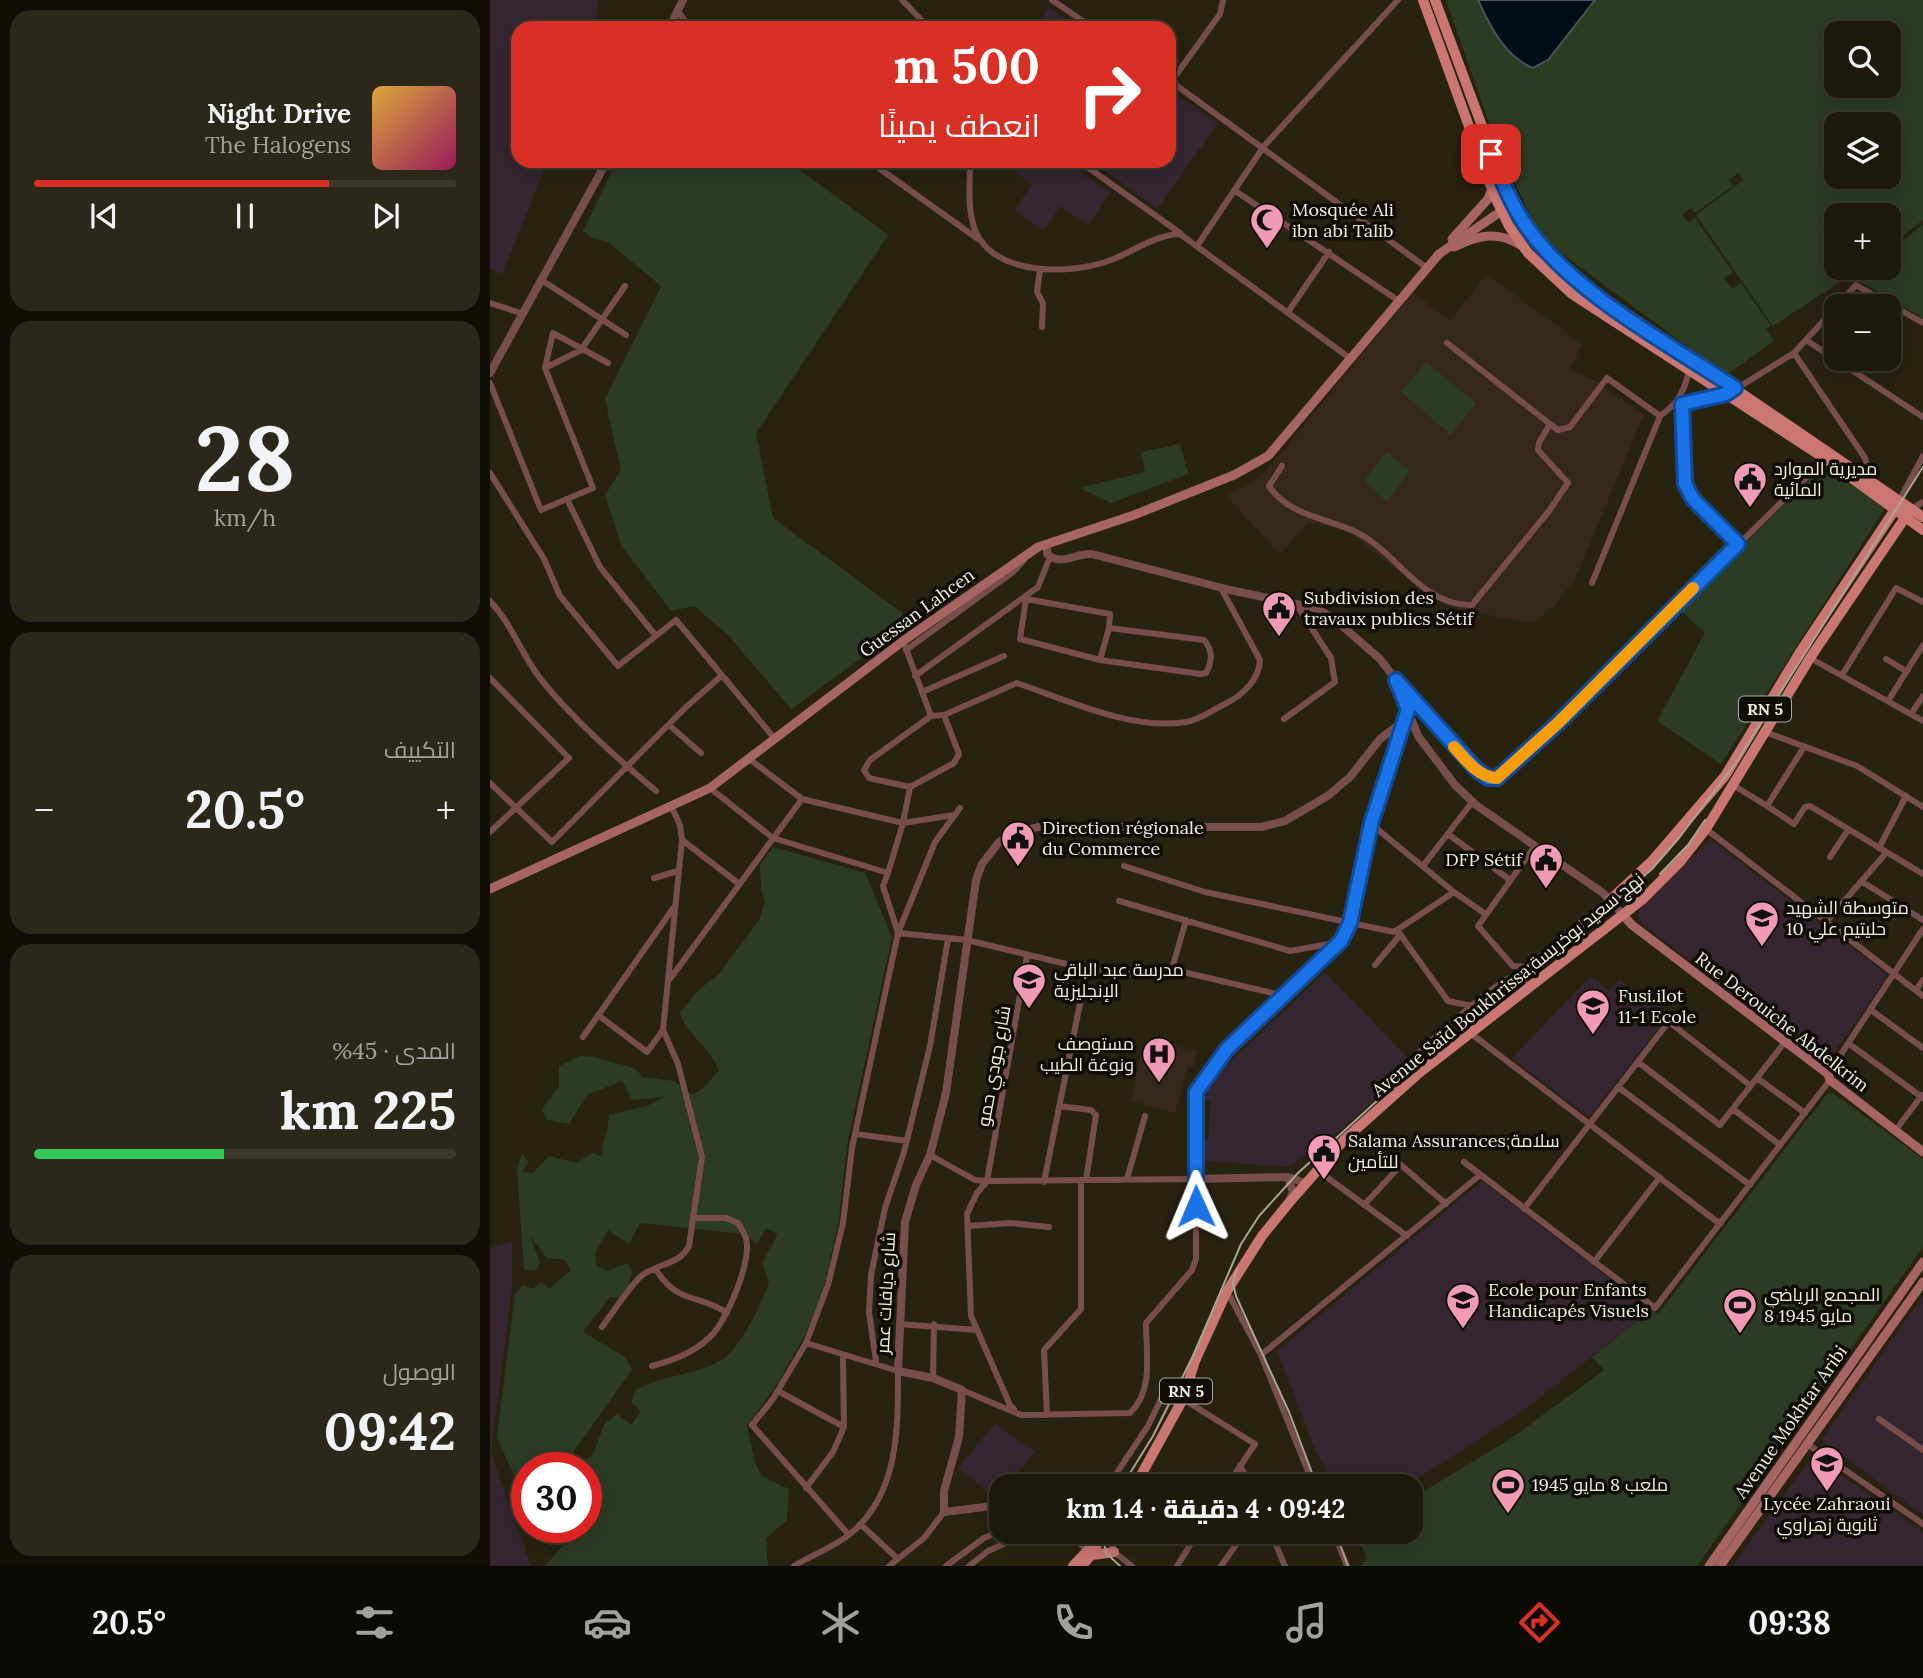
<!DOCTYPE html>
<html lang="ar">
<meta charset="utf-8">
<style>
body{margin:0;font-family:Lora,Cairo,serif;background:#2b2719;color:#f1f3f6;direction:rtl;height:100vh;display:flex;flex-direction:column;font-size:26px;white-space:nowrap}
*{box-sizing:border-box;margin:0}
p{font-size:23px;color:#a1a19d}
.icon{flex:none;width:38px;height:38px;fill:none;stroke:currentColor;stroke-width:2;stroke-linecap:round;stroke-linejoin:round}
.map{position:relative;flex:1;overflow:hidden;direction:ltr}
.details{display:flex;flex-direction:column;gap:10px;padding:10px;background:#100e06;width:490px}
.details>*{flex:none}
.guide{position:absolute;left:21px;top:21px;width:665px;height:147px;border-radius:21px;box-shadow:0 4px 18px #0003,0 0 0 2px #3c382c;direction:rtl;background:#d93025;color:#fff;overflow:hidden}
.buttons{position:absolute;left:1334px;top:21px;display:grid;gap:14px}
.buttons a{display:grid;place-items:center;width:77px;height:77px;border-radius:14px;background:#1e1a0b;box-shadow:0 4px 18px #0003,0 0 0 2px #3c382c;font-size:35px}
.speed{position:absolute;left:21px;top:1452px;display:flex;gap:14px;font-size:35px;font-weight:700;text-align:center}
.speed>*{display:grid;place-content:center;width:91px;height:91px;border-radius:50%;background:#1e1a0b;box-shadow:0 4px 18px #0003,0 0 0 2px #3c382c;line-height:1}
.speed .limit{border:10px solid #d22;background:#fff;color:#111}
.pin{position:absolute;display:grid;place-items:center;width:60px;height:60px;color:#fff;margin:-30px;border-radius:14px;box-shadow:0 4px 10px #0006}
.me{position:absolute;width:77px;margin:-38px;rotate:359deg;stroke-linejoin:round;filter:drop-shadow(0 0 5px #0008)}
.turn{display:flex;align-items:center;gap:24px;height:147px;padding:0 21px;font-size:32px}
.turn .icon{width:91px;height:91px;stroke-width:2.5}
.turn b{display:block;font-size:49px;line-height:60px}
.big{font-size:52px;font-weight:800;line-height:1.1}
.details .tile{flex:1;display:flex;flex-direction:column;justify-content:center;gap:10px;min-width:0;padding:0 24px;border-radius:21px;background:#2b2719}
.details .dial{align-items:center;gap:0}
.dial b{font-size:91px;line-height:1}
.song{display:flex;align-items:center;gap:21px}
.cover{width:84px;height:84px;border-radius:10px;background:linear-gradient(135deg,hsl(40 70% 55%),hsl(330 70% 35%))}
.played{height:7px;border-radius:4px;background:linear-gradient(90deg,#d93025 70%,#3c382c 70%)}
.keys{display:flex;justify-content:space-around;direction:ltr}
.heat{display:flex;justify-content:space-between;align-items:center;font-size:38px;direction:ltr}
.charge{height:10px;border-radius:5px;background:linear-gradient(90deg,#34c759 45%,#3c382c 0)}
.trip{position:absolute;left:499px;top:1474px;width:434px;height:70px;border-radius:21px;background:#1e1a0b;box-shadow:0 4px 18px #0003,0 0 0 2px #3c382c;font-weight:800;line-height:70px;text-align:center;direction:rtl}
.tabs{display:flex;height:112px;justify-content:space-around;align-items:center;background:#0c0a04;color:#a1a19d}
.tabs .icon{width:49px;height:49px}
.tabs .selected{color:#d93025}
.tabs b{font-size:32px;color:#f1f3f6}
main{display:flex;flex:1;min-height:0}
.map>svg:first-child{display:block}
.education{fill:#342530}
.medical{fill:#35281a}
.green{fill:#2b3c23;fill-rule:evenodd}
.water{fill:#000e17;stroke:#485154;stroke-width:2}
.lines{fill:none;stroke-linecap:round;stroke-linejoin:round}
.minor{stroke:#774e4c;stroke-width:6}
.tertiary{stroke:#774e4c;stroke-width:8}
.secondary{stroke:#a66562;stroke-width:9}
.primary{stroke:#ca7773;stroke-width:10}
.tram{stroke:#a8a595;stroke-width:2}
.route-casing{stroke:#114b97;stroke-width:18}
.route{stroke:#1a73e8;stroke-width:12}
.slow{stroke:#f59e0b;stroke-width:12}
.labels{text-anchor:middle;stroke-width:7;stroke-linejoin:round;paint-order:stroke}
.shield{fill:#0f0d05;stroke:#adaa9f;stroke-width:2}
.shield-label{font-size:16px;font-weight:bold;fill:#f1eee1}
.poi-label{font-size:18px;fill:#f1eee1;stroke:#0f0d05;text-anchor:start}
.street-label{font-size:18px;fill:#f1eee1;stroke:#0f0d05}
</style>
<main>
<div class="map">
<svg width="1433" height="1566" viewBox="0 0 1433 1566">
<rect width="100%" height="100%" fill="#28230f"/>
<path class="education" d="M0,0H109L104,28H28V161H58L12,274L0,269Z
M559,7L588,28H545Z
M679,90L728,123L667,209L602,161H679Z
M523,161H574L620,192L598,225L570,206L554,231L524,211L542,184L519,168Z
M1220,839L1398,975L1335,1066L1148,920L1149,910Z
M835,972L924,1064L850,1131L836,1138L800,1167L714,1161L712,1140L719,1137L720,1101H713L715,1086Z
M1101,976L1119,991L1129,980L1180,1013L1099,1117L1022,1058Z
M992,1181L1161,1310L1034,1410L916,1486H845L826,1452L787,1351Z
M22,1241V1288L1,1453L41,1566H0V1248Z
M1433,1296V1515L1331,1440Z
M505,1423L545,1452L517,1486H511V1492L506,1498L468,1468Z
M1323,1455L1433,1532V1566H1242Z"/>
<path class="medical" d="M997,274L1092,344L1080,369L1104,380L1154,414L1085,579L1066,604L1042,624L961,607L942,598L857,531L818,522L790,554L736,496L769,477L788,457L923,292L960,321Z
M664,1043L707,1050L704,1066H698L685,1113L641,1101L652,1047L662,1050Z"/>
<path class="green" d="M956,0H1433V220L1398,247V215H1346V268H1371L1283,326L1206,215L1263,173L1253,180L1248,173L1239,180L1243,186L1205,213L1201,208L1192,214L1198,222L1205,218L1243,272L1234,278L1242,289L1251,283L1281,326L1276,330L1284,341L1236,375L1052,239L1008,149ZM1346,33H1398V86H1346ZM1346,124H1398V177H1346Z
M127,161H298L398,235L266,433L283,518L423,621L301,709L237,634L204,606L181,611L131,545L115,495L131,470L115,399L171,286L118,242L101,238L93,231Z
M1433,224V318L1367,280L1382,268H1398V254Z
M936,362L986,403L961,435L911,392Z
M690,444L698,474L621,503L589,488L655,472L651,452Z
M897,452L920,471L897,502L874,481Z
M1334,465L1395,508L1231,764L1167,721L1215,633L1189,609Z
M283,847L375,873L402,937L357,1145L349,1219L333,1292L314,1337L286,1386L257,1426L265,1463L272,1476L299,1489L297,1520L276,1538L278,1566H55L76,1542L65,1538L64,1528H96V1468H87L103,1454L114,1425L127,1414L141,1425L151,1411L141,1402L146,1390C173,1375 206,1375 232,1360C250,1349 273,1301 279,1282L272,1263L288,1234L276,1228L267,1244L255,1234L150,1223L139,1244L118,1230L105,1253L106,1265L116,1271L138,1263L142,1272L136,1299L120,1297L93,1332L135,1357L142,1370L72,1468H37V1482L25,1478L7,1437L25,1294L33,1285L43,1289L51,1282L59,1289L81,1270L75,1260L57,1258L40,1236L50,1262L46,1270H34L27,1167L32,1154L39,1162L32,1172L43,1173L59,1156L86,1163L102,1153L112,1156C111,1142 119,1130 119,1115L157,1106L174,1097L142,1100L132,1081L97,1095L79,1124L57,1120L52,1109L69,1086V1066L90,1056L104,1057L144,1068L153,1077L184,1081L202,1095L214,1088L229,1070C216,1041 199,1039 190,1013L207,991L229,974L269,920L275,902L271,889L270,865Z
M1343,1093L1433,1159V1247L1207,1566H871L877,1558L871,1544L877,1537L874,1532L920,1531L921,1499L1020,1439L1114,1370L1102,1357L1161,1310L1168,1314L1337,1094Z"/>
<path class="water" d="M988,0H1105L1058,60L1043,68C1015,57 1000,26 988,0Z"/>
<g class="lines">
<path class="minor" d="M412,0L439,28
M562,0L603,28
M187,10L200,28
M679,80L937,268
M681,82L730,14L733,0
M379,161L488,239
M480,161C480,183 477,209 485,230C504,277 582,275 621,260C645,251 664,235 690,234L861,359
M589,161L690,233
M744,190L909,301
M707,246L774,146L908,0
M550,270L547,292L553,303L552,327
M53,281L136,335
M0,303L34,314
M1347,306L1366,285L1433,323
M798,312L839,252
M1316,340L1433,417
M957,343L1060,424
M1304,353L1375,458L1382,482
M55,368L91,350L135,286
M0,383L51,510L103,488L55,368L63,333L118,363
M1192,404L1195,484L1203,499L1248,544
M1184,406L1236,395L1304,353L1346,307
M792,466L779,486C798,515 835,518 864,531C906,550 930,606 982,605L1059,511L1078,483L1048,450L1049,443L1060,424L1068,430L1080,427L1117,378L1170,416C1188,403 1194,392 1199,371
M0,473L54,559L70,596L128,666L186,620L285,739
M77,499L110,567L166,636
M1409,501L1433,456
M1421,509L1433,502
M1102,583L1170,416
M0,601C23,625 32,657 53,682C86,722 127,758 166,791
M415,646L441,716
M416,650L523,572L534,560
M1320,658L1433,721
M1396,659L1416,671
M610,660L619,628L620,614L536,599L530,639L610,660L711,674L716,673C722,662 723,650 714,640L619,628
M1352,675L1406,588L1433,602
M425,676L548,587L560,557
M0,678L79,758L0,832
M908,682L986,769L998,778H1007L1068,723L1337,457
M432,692L514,656
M1398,701L1433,645
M1421,714L1433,696
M454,715L469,754L464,763L420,787L379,778L374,770L380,760L441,716L454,715L527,683C577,700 642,731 696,722C710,720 722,710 735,704C753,695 769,680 770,660L731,588
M794,719L845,682L841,658L806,604
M179,725L211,753
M1275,732L1367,766L1433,807
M1314,747L1277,806L1304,824L1315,807L1320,806L1433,874
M258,758L312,799L413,823L398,873
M0,783L62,842L195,708L230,677
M1243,785L1277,806
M420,787L413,823L464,815
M220,788L283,838L398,873L393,886L408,933L362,1148L353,1223L338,1285L316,1343L283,1399L262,1425L359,1535
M470,808L445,842L408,933L477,940L597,969L641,974L676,968L795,996
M1216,829L1433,996
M958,834L1020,880
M192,840L248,883
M1045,846L988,926L1023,966L1037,967L1109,907
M1389,848L1416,796
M1340,857L1358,830
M634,866L715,892L904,932L964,892L881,824
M933,866L983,801
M164,878L188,871
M1371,881L1433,920
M964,892L994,913
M629,901L800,951L850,942
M1336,922L1396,853
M907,930L958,1001L982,1006
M885,965L910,935
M682,969L696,920
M180,979L312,799
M1426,990L1433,980
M1381,1010L1433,1048
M108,1015L157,1052L173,1030L192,840L190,825L182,808
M1179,1022L1261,1086
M979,1032L1230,1224
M93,1037L184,907
M1358,1043L1433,1098
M1148,1062L1230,1125L1295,1042
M929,1073L927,1055L934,1047L995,994L1019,978L1043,982
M1338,1074L1433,929
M1267,1078L1315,1113
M1128,1087L1260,1185
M569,1106L601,1110L606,1115L596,1180
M1243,1109L1290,1145
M1405,1131L1432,1095
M366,1134L417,1141
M440,1155L485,1180L497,1181L706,1179V1259L702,1270L656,1323C656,1353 664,1391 640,1413L531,1415L472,1390
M974,1162L1165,1308L1340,1080
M827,1170L917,1236
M637,1179L655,1116
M554,1182L597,969
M874,1205L911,1165L956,1204
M1034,1209L1184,1015
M479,1226L520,1223L559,1227
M1104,1262L1170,1177
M166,1270C191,1307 207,1292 237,1313
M737,1291L771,1355L824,1486
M409,1324L487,1330
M112,1327C124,1311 135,1293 149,1278C164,1263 188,1267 199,1246L212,1157L188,1064L173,1030
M771,1355L990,1175
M386,1361L379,1312L381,1275L395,1208L414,1152L440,1046L458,939
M162,1366C184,1360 203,1353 220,1337C237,1321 262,1261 256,1238C254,1233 251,1228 248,1223L236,1218H204
M443,1378L444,1324
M288,1391L354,1427
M693,1399L765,1444L737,1486
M524,1409L520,1405L481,1316L477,1214L487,1193L497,1181L537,956
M557,1415L554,1350L591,1309V1180
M1389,1419L1433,1450
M1316,1443L1433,1524
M750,1465L760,1486
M558,1486H563
M618,1486L658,1426L675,1391
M316,1488L343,1452L354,1427L353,1356
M370,1524L407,1558
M576,1531L598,1551
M618,1531L624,1552L642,1566
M780,1531L795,1566
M843,1531L857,1566
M304,1566C322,1555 344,1547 360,1534C409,1494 408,1429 408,1371L316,1343
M399,1566L434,1538L454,1512
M456,1566L494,1538L511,1531
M479,1566L498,1551L542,1531
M687,1566L709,1531
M731,1566L756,1531"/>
<path class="tertiary" d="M179,28L193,0
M0,373L117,161
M557,545V554C572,567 584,553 602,554L740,590L825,608L843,618L890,659L906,680L928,736L965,785L986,805L1113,893L1133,915
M798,1177L803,1192L799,1201
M815,1183L798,1177L706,1179V1092L712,1080L737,1049L851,941L860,923L881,824L915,719
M511,1505L454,1512V1491L469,1437L472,1390L443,1378L408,1371L415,1222L426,1185L440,1155L456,1093L486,880L492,864L509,842L521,834L548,827H771L795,821L839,795L860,777L890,739L915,720"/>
<path class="secondary" d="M962,239L998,199L1002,189
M964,247C989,235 1008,230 1032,246
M0,889L220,788L413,641L548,547L644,515L744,475L778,456L949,254L1023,203
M1133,915L1142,925L1338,1074L1340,1080L1433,1152
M1219,1566L1433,1262
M1230,1566L1433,1282"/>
<path class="primary" d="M933,0L1004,195L1019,226L1038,253L1082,294L1334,458L1433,530
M945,0L1017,193L1038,229L1081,277L1433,517
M1120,900L1162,861L1235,776L1310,652L1406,508
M645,1486L693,1399L705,1361L737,1291L772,1236L798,1204L854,1140L929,1073L1153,899L1190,862L1216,829L1320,658L1421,509
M602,1555L624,1552
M583,1566L616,1531
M592,1566L605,1550L610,1536"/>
<path class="tram" d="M1170,874L1198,845L1215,820
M747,1269L743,1283L746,1296L799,1412L827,1486
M632,1486L663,1436L703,1356L751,1244L769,1216L808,1173L924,1067L1123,903L1162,869L1189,838L1245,764L1433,467
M612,1531L616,1553L630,1566
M845,1531L858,1566"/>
</g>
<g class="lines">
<g class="route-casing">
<path id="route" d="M706,1206V1092L737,1049L851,941L860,923L881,824L918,709L906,680L986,769L998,778H1007L1068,723L1248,544L1203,499L1195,484L1192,404L1236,394L1245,388C1179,344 1086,295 1039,230C1022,207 1012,180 1001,154"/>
</g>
<use href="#route" class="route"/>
<path class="slow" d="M964,747C975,759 989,778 1007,778L1068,723L1203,588"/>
</g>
<defs>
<g id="mosque-pin" transform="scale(1.75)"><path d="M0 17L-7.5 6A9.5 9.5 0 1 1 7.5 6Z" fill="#f09ab5" stroke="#0f0d05"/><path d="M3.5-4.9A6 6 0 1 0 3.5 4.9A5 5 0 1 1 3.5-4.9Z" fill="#111"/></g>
<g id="civic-pin" transform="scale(1.75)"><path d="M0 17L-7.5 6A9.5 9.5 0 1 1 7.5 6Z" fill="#f09ab5" stroke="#0f0d05"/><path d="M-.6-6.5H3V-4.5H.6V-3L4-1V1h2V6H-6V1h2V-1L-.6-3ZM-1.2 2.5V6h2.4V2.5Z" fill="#111"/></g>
<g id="school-pin" transform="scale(1.75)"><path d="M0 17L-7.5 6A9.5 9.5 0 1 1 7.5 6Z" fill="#f09ab5" stroke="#0f0d05"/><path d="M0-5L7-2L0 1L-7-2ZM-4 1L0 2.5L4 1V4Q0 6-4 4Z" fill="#111"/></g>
<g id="hospital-pin" transform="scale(1.75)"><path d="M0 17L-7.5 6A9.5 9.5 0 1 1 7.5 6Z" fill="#f09ab5" stroke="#0f0d05"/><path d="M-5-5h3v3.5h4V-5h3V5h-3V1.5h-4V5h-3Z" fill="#111"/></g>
<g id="stadium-pin" transform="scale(1.75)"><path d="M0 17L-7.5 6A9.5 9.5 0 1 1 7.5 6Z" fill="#f09ab5" stroke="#0f0d05"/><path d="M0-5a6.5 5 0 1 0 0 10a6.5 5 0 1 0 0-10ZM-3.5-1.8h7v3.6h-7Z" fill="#111"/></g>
</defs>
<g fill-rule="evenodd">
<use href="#mosque-pin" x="777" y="220"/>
<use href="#civic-pin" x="1260" y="479"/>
<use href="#civic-pin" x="789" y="608"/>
<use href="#civic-pin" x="528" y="838"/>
<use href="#civic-pin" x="1056" y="860"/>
<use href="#school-pin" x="1272" y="918"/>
<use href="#school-pin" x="539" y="980"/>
<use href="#school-pin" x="1103" y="1006"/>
<use href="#hospital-pin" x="669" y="1054"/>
<use href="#civic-pin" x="834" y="1151"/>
<use href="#school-pin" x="973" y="1300"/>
<use href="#stadium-pin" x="1250" y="1305"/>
<use href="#school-pin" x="1337" y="1463"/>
<use href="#stadium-pin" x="1018" y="1485"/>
</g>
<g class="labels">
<g class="shield">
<rect x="1249" y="696.5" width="52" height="25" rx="5"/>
<rect x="670" y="1378.5" width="52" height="25" rx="5"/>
</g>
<g class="shield-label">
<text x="1275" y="715">RN 5</text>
<text x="696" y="1397">RN 5</text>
</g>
<g class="poi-label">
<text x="802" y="216">Mosquée Ali<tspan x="802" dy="21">ibn abi Talib</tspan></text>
<text x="1284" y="475">مديرية الموارد<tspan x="1284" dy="21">المائية</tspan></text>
<text x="814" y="604">Subdivision des<tspan x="814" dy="21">travaux publics Sétif</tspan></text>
<text x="552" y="834">Direction régionale<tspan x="552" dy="21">du Commerce</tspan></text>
<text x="1032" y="866" text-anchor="end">DFP Sétif</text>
<text x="1296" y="914">متوسطة الشهيد<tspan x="1296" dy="21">حليتيم علي 10</tspan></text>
<text x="564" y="976">مدرسة عبد الباقي<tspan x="564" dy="21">الإنجليزية</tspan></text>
<text x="1128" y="1002">Fusi.ilot<tspan x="1128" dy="21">11-1 Ecole</tspan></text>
<text x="644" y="1050" text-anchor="end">مستوصف<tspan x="644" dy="21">ونوغة الطيب</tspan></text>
<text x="858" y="1147">Salama Assurances;سلامة<tspan x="858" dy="21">للتأمين</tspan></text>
<text x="998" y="1296">Ecole pour Enfants<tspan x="998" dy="21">Handicapés Visuels</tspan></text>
<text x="1274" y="1301">المجمع الرياضي<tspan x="1274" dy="21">8 مايو 1945</tspan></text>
<text x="1042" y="1491">ملعب 8 مايو 1945</text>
<text x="1337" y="1510" text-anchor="middle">Lycée Zahraoui<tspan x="1337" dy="21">ثانوية زهراوي</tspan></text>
</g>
<g class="street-label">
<text transform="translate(427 613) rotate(-36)" y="6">Guessan Lahcen</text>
<text transform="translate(1018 985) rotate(-39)" y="6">Avenue Saïd Boukhrissa;نهج سعيد بوخريسة</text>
<text transform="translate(1292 1022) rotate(38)" y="6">Rue Derouiche Abdelkrim</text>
<text transform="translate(504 1066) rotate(-80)" y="6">شارع جودي حمو</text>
<text transform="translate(396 1293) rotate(-87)" y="6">شارع ديافات عمر</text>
<text transform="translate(1301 1422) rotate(-55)" y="6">Avenue Mokhtar Aribi</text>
</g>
</g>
</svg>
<div class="buttons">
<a><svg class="icon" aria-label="search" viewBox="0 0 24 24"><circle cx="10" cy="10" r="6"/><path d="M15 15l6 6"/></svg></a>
<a><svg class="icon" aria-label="layers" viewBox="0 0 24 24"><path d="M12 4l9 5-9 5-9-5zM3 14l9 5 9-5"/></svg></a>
<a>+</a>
<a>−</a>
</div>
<div class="speed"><div class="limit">30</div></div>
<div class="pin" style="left:1001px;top:154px;background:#d93025"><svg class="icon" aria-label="arrive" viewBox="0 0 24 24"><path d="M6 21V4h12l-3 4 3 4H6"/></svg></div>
<svg class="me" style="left:706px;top:1206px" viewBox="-20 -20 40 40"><path d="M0-17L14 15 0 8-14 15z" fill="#1a73e8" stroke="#fff" stroke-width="4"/></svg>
<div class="trip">09:42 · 4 دقيقة · 1.4 km</div>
<div class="guide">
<div class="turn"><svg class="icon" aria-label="right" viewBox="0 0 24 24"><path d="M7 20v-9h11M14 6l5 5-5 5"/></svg><div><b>500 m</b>انعطف يمينًا</div></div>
</div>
</div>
<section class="details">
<div class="tile">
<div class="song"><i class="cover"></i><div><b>Night Drive</b><p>The Halogens</p></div></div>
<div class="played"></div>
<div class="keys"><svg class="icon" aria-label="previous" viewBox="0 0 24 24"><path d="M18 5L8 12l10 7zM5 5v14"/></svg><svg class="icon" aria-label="pause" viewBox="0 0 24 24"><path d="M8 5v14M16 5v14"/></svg><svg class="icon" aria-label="next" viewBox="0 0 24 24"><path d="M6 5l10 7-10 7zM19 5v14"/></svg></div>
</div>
<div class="tile dial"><b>28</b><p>km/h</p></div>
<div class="tile"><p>التكييف</p>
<div class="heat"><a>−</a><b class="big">20.5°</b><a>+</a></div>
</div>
<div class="tile"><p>المدى · 45%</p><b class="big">225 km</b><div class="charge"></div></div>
<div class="tile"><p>الوصول</p><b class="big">09:42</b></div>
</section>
</main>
<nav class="tabs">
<b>09:38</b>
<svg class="icon selected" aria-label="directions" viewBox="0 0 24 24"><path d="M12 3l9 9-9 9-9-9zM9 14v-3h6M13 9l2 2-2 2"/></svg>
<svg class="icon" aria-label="music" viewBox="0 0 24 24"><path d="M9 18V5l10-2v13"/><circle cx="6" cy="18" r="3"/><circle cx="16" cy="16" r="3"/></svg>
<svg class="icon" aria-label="phone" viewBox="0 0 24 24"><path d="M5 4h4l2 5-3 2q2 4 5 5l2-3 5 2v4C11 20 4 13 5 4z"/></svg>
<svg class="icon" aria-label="climate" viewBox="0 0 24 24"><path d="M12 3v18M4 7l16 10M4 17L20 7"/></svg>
<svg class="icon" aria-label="car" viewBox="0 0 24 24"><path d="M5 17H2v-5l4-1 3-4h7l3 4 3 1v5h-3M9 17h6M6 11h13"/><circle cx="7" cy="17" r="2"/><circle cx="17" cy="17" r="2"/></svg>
<svg class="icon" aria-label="filters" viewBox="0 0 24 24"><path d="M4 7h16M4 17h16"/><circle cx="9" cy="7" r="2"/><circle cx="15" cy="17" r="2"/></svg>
<b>20.5°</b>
</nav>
